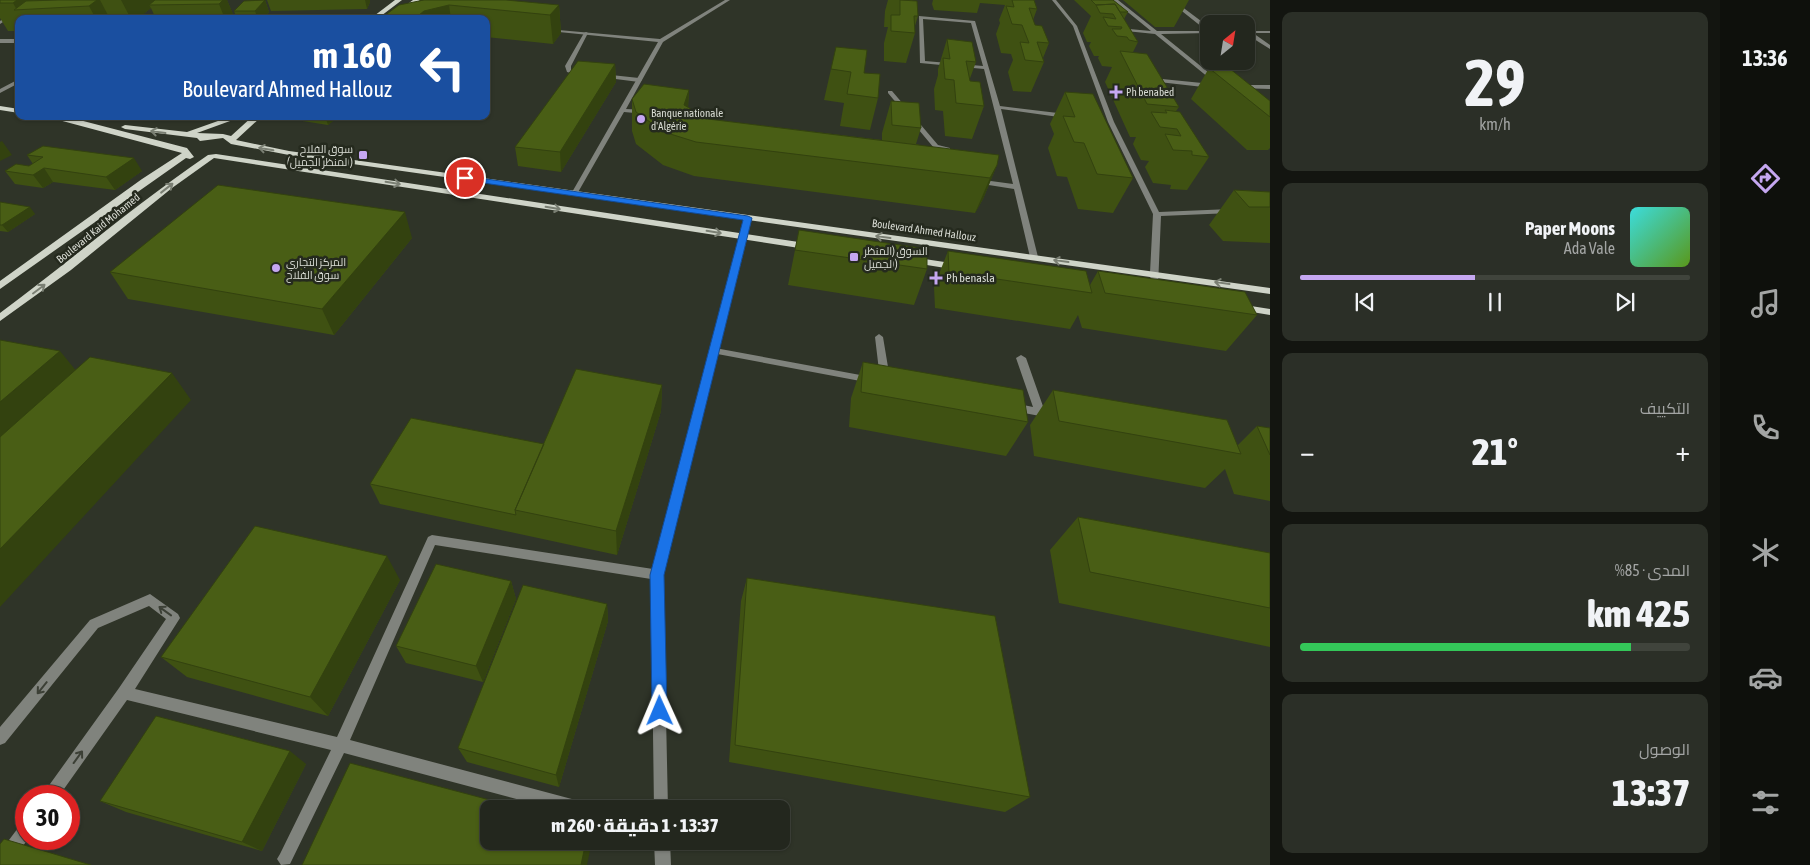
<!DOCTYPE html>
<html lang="ar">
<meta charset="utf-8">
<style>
body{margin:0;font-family:"Asap Condensed",Cairo,sans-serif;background:#2b2f27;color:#f1f3f6;direction:rtl;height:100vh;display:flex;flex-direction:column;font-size:19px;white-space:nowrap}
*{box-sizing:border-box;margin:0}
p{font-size:16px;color:#a3a5a4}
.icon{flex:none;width:28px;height:28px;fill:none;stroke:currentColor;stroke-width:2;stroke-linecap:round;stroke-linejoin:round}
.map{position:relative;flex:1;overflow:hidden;direction:ltr}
.panel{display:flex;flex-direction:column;gap:12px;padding:12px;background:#131510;width:450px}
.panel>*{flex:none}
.banner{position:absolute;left:15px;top:15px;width:475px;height:105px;border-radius:10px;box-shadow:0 1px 4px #0004,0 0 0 1px #40443c;direction:rtl;background:#1a4fa0;color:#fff;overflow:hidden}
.needle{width:32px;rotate:30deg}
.fabs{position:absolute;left:1200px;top:15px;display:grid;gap:10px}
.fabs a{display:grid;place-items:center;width:55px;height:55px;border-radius:10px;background:#23271e;box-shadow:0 1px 4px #0004,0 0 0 1px #40443c;font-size:25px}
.speed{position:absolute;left:15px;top:785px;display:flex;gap:10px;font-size:25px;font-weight:700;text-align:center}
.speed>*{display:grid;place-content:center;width:65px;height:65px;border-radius:50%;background:#23271e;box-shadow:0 1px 4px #0004,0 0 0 1px #40443c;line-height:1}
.speed .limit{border:8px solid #d22;background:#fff;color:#111}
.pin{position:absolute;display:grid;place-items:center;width:42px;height:42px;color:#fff;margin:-21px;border:2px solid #fff;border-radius:50%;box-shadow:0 1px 5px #0007}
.me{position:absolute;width:55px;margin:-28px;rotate:359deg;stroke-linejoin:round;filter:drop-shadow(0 0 4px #0008)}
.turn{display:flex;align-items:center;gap:18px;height:105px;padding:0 15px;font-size:22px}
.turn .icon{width:65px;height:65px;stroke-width:2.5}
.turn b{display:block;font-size:35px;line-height:42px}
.big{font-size:38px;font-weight:800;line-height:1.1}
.panel .tile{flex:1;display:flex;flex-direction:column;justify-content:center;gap:8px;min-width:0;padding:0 18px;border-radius:10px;background:#2b2f27}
.panel .dial{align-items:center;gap:0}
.dial b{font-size:65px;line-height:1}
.song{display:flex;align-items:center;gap:15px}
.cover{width:60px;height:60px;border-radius:8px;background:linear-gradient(135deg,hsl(180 70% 55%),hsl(90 70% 35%))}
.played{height:5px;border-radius:2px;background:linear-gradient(90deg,#c5a7f1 45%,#40443c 45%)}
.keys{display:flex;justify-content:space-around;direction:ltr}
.heat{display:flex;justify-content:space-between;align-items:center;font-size:28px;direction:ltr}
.charge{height:8px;border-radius:4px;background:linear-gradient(90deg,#34c759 85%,#40443c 0)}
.trip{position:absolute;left:480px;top:800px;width:310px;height:50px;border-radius:10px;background:#23271e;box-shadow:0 1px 4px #0004,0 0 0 1px #40443c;font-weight:800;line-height:50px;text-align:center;direction:rtl}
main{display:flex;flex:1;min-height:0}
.dock{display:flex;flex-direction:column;width:90px;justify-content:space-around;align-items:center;background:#0e100c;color:#a3a5a4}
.dock .icon{width:35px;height:35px}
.dock .selected{color:#c5a7f1}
.dock b{font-size:22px;color:#f1f3f6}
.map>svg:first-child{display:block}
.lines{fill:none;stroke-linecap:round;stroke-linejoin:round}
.lane{fill:#80837d;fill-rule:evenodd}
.street{fill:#80837d;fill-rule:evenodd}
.primary{fill:#cfd4c8;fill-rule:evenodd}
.wall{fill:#3f5112}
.shaded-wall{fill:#33420f}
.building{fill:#495e15;stroke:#33420f}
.oneway{stroke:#7a7f73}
.oneway2{stroke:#3c4036}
.route{fill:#1a73e8;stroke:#114b97}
.poi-dot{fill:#c5a7f1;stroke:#252a1e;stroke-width:2}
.labels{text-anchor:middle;stroke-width:5;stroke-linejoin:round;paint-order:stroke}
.far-poi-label{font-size:11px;fill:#d8dbd3;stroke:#252a1e;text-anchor:start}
.far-street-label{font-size:11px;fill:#d8dbd3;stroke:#252a1e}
.poi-label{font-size:12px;fill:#d8dbd3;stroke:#252a1e;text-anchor:start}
</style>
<main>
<nav class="dock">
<b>13:36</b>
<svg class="icon selected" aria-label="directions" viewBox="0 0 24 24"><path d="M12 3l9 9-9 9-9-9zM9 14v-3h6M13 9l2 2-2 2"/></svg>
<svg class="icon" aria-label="music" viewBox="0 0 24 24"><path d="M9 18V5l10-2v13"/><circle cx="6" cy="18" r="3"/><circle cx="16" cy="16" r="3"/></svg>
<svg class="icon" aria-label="phone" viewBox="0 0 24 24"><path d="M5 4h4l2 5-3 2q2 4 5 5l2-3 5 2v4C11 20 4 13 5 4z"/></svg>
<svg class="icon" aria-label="climate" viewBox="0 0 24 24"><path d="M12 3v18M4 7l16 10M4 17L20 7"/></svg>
<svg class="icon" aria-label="car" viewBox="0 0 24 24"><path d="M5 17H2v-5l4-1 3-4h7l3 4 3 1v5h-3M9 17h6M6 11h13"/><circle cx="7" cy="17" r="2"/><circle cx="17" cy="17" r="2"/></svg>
<svg class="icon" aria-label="filters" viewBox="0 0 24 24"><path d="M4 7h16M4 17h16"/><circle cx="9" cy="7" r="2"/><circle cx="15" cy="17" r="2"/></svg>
</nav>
<section class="panel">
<div class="tile dial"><b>29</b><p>km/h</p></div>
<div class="tile">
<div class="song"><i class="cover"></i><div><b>Paper Moons</b><p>Ada Vale</p></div></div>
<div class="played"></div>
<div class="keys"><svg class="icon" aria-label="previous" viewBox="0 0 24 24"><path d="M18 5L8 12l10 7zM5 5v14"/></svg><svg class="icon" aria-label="pause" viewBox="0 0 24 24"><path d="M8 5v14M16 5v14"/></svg><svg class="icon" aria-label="next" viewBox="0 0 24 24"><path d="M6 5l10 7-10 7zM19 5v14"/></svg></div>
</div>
<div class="tile"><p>التكييف</p>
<div class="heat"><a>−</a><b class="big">21°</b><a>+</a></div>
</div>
<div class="tile"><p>المدى · 85%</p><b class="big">425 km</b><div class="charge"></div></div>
<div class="tile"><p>الوصول</p><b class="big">13:37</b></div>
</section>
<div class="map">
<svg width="1270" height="865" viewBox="0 0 1270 865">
<rect width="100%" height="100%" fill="#2f3428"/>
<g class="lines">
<path class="lane" d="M586,32L588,33L571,66V70L586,74L583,76L567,72L565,66L584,33Z
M602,74L639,78L642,80L639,82L600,77V75Z
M879,334L883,337L890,379L885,382L880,379L875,337Z
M715,348L871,377L876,380L871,383L712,353L711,351Z
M1021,355L1026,358L1045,412L1043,415L1040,416L1013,411L1008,407L1013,403L1033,407L1016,358Z"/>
<path class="street" d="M725,0H730L663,42L626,109L646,110L649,112L646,114L624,112L577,194L572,195L571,194L658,42L549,31L547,29L660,39Z
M1052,0H1056L1077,26L1114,122L1159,212L1231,209L1235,211L1231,213L1161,216L1158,286H1155L1151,284L1150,273L1153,214L1108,122L1073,26Z
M1113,0H1118L1157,31H1207L1168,0H1173L1209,27V33L1161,34L1218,80V82H1214L1155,34L1116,30L1118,28L1151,31Z
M0,13L15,14L0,24V21L8,15H0Z
M919,16L975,21L1000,106L1066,114L1069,116L1066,118L1001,109L1038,257L1037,259H1031L1030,257L1014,189L976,183L973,181L976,179L1013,184L984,69L920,63ZM923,19L971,23L983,66L925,61Z
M1246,31H1270V33H1253L1270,45V49L1246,34Z
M0,39H19V43H0Z
M1152,78L1212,84L1215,86L1212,88L1150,81L1149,80Z
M19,79V83L0,93V89Z
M1241,85H1270V89L1239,88L1238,87Z
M888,91H892L938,145L950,148V150L934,148L888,93Z
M745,216L752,218L663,575L668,809H654L651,579L435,545L350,740L583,802L588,804L590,809H554L344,753L290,864L281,865L277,859L280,854L331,750L127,700L59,796H43L45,791L119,688L166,619L149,606L98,628L5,743L0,745V727L90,620L150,594L178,614L180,618L135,689L337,737L428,537L432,535L653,569Z
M26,821V839H28L9,865H0V852L21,824Z
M654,841H670L671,865H655Z"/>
<path class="primary" d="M395,0H402L377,19H370Z
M413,0H420L395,19H388Z
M0,106L19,109V113L0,110Z
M55,116H64L187,148L194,157L190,159L186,158L0,289V281L142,179L182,153L55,119Z
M232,116L241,117L197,133L223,134L231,136L253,116H262L236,140L289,151L1270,288V294L289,155L231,144L223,138L200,141L197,138L125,129L121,127L125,125L187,132Z
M216,154L812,244L817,247L812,250L214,158L172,188L71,270L0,321V313C70,261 136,204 208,155Z
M911,257L958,264L963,267L958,270L908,262V258Z
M1238,304L1270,309V315L1234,309L1233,307Z"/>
</g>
<path class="wall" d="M0,0H227L235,19H156L151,8L137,19H110L102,4L110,19H19V31H8L0,18Z
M265,0L269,12L262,19H237L234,11Z
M267,0H370V2L367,9L271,11Z
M888,0H912L918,16L914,29L915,33L906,63L884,61V43L888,27H884L885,11Z
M933,0H1034L1037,9L1033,20L1035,25L1049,43L1043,58L1044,62L1031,92L1013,91L1008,72L1013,60L1011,54L1001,53L996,34L1000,23L999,20L1005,5L980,3L977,13L934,10L932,4Z
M1074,0H1113L1128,12L1124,19L1138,42L1133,52L1179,107L1176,111L1209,157L1187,190L1170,189L1171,185L1153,183L1145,167L1149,161L1141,160L1133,144L1136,137H1130L1105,82L1112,67L1102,66L1098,58L1099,56H1094L1089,46L1091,42H1087L1083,33L1091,16Z
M1123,0H1189L1174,27H1155Z
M399,5H559L561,33L553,44L486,37V19H380Z
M947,39L976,62L969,81L984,106L972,139L945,136L943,111L935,110L934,89L938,75V69Z
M615,64L616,82L561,172L518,166L515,147Z
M1209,68L1270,101V148L1268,150H1247L1191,99Z
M831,69L864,73L878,98L870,130L840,126L844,103L824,100Z
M689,90L688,108L708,119L882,140V133L891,101L921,128L916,144L997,165L983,199L975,213L694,176L663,165L636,144L632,131V99Z
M1065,92L1133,178L1113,213L1078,209L1067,177L1057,176L1048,148L1054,134L1050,124Z
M295,116H339L328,125L296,120Z
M27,155L142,171L115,190L53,182L43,188L15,184L5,171L29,166L33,164Z
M1234,190L1270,192V243L1223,241L1209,225Z
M0,202L35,214L8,232L0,231Z
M799,230L927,269L914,305L788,285Z
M412,238L334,335L128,299L110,272Z
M948,251L1090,285L1098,271L1257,315L1226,351L1082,328L1078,315L1070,329L935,308L934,287Z
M863,362L1028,422L1006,456L849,427L851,398Z
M662,385L661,411L617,555L380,504L370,484L544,444Z
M1053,390L1238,445L1257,426L1270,428V501L1234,494L1225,469L1205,488L1034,456L1030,425Z
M1078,517L1270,553V647L1059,603L1050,550Z
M747,578L1030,797L1005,812L729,762L741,601Z
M400,580L328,716L187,677L161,657Z
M511,581L516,599L483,682L406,663L396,646Z
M607,604L608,621L559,787L467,762L458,748Z
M306,764L262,851L126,812L100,801Z"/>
<path class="shaded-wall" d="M17,0H58L17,10L13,3Z
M97,0H100L110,19H96L89,6Z
M121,0H160L149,5L151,8L137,19H131Z
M223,0H227L235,19H225L219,4Z
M265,0L269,12L262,19H258L255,11Z
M365,0H370V2L367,9Z
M449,5L451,19H414L424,11Z
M559,5L561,33L553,44L550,15Z
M615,64L616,82L561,172L560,152Z
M689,90L687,122L684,105Z
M325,116H339L328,125Z
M2,141L12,155L0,161V142Z
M134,158L142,171L115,190L106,177Z
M997,165L983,199L975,213L990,178Z
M44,168L53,182L43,188L33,175Z
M30,207L35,214L8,232L2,225Z
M405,212L412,238L334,335L322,309Z
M60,351L82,378L0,453V402Z
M172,373L191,400L0,607V549Z
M662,385L661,411L617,555L616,531Z
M387,556L400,580L328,716L310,697Z
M511,581L516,599L483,682L476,666Z
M607,604L608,621L559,787L556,775Z
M290,751L306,764L262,851L242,842Z
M586,841H592L587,865H581Z"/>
<path class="building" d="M0,0H17L13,3H0Z
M58,0H97L89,6L14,10L26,1Z
M155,0H223L219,4L149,5Z
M265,0L255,11H234L244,1Z
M424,0H506L559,5L550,15L449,5L424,11L414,19H380L399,5Z
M900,0L917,1L918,16H914L915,33L891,31V15H900Z
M1012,0H1034L1037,9L1029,8L1035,25L1042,26L1049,43L1037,42L1044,62L1025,60L1020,42L1029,43L1022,25L1012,24L1006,6L1014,7Z
M1091,0H1113L1128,12H1120L1115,4L1096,5Z
M1115,4L1138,42L1129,40L1127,37L1117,36L1112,29H1121L1122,27L1108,26L1103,17L1116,19L1113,14L1100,13L1096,5Z
M947,39L972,42L976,62L966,61L970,81L980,82L984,106L956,103L954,80L945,79L943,58L950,59Z
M836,47L867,50L864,73L880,74L878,98L847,94L851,72L831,69Z
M1120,51L1147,54L1179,107L1147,104Z
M578,61L615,64L560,152L515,147Z
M1209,68H1229L1270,101V117Z
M644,84L689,90L684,105L708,119L999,155L997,165L990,178L696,142L664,132L636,112L632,99Z
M1065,92L1093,94L1133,178L1097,174L1084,143L1074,142L1063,116L1075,117Z
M891,101L919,103L921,128L892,125Z
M1165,110L1180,112L1209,157L1192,155V151L1173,150L1165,134L1181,136L1177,129L1160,127L1151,112L1167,113Z
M43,146L134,158L106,177L44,168L33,175L5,171L16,164L29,166L43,157L27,155Z
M218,185L405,212L322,309L110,272Z
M1234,190L1270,192V207H1249Z
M0,202L30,207L2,225H0Z
M799,230L927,249V269L795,250Z
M948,251L1086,271L1092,293L949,272Z
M1098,271L1245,292L1257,315L1105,293Z
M0,340L60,351L0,402Z
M90,357L172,373L0,549V437Z
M863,362L1023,390L1028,422L861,392Z
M576,369L662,385L616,531L515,510Z
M1053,390L1227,420L1241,454L1059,421Z
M411,418L544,444L515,510L516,515L370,484Z
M1257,426L1270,428V455Z
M1078,517L1270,553V608L1090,572Z
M255,526L387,556L310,697L161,657Z
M436,564L511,581L476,666L396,646Z
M747,578L995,616L1030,797L735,745Z
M523,585L607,604L556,775L458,748Z
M156,716L290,751L242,842L100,801Z
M350,763L524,809H489V841H586L581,865H302Z
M4,839L91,865H0V844Z"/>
<defs><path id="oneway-shaft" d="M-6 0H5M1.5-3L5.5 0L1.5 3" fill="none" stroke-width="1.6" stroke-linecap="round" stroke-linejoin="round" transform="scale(1.25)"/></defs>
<g class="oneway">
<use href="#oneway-shaft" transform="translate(158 132) rotate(-172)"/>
<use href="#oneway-shaft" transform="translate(266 149) rotate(-170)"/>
<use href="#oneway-shaft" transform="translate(393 183) rotate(9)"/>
<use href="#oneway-shaft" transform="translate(167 188) rotate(-38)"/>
<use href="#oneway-shaft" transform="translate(553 208) rotate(9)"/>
<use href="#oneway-shaft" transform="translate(714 232) rotate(9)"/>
<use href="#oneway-shaft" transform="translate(883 237) rotate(-172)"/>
<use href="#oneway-shaft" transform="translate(1061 261) rotate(-172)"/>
<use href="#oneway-shaft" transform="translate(1222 283) rotate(-172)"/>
<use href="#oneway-shaft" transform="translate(39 289) rotate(-37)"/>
</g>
<g class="oneway2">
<use href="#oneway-shaft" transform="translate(165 611) rotate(-144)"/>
<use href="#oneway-shaft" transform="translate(42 688) rotate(129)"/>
<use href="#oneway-shaft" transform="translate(78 757) rotate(-54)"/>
</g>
<path class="route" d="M465,176L748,216L752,218L664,575L667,711L665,717L660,719L654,717L652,711L650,575L743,220L462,180L461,178Z"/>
<g class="poi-dot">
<path d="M1113.5 84.5h5v5h5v5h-5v5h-5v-5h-5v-5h5z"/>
<circle cx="641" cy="119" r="5"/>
<rect x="358" y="150" width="10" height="10" rx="2.5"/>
<rect x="849" y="252" width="10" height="10" rx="2.5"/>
<circle cx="276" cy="268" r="5"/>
<path d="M933.5 270.5h5v5h5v5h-5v5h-5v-5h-5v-5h5z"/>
</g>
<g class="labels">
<g class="far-poi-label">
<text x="1126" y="96">Ph benabed</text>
<text x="651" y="117">Banque nationale<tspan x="651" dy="13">d'Algérie</tspan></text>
<text x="353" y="153" text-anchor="end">سوق الفلاح<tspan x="353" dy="13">(المنظر الجميل)</tspan></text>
<text x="864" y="255">السوق (المنظر<tspan x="864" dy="13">الجميل)</tspan></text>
<text x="286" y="266">المركز التجاري<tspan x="286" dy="13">سوق الفلاح</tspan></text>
</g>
<g class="far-street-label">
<text transform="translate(98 228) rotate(-39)" y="4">Boulevard Kaid Mohamed</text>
<text transform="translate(924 230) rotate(8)" y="4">Boulevard Ahmed Hallouz</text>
</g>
<g class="poi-label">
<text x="946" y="282">Ph benasla</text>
</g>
</g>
</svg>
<div class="fabs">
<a><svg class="needle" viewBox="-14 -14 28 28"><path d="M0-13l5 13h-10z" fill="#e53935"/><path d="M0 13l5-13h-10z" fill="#a3a5a4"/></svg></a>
</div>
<div class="speed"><div class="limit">30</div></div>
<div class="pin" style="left:465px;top:178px;background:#d93025"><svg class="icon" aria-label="arrive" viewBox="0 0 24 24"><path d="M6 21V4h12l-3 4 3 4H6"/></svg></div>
<svg class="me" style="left:660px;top:711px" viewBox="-20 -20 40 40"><path d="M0-17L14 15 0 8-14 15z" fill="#1a73e8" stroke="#fff" stroke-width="4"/></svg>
<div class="trip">13:37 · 1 دقيقة · 260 m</div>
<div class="banner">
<div class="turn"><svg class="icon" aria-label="left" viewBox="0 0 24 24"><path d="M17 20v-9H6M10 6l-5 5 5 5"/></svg><div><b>160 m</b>Boulevard Ahmed Hallouz</div></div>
</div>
</div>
</main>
